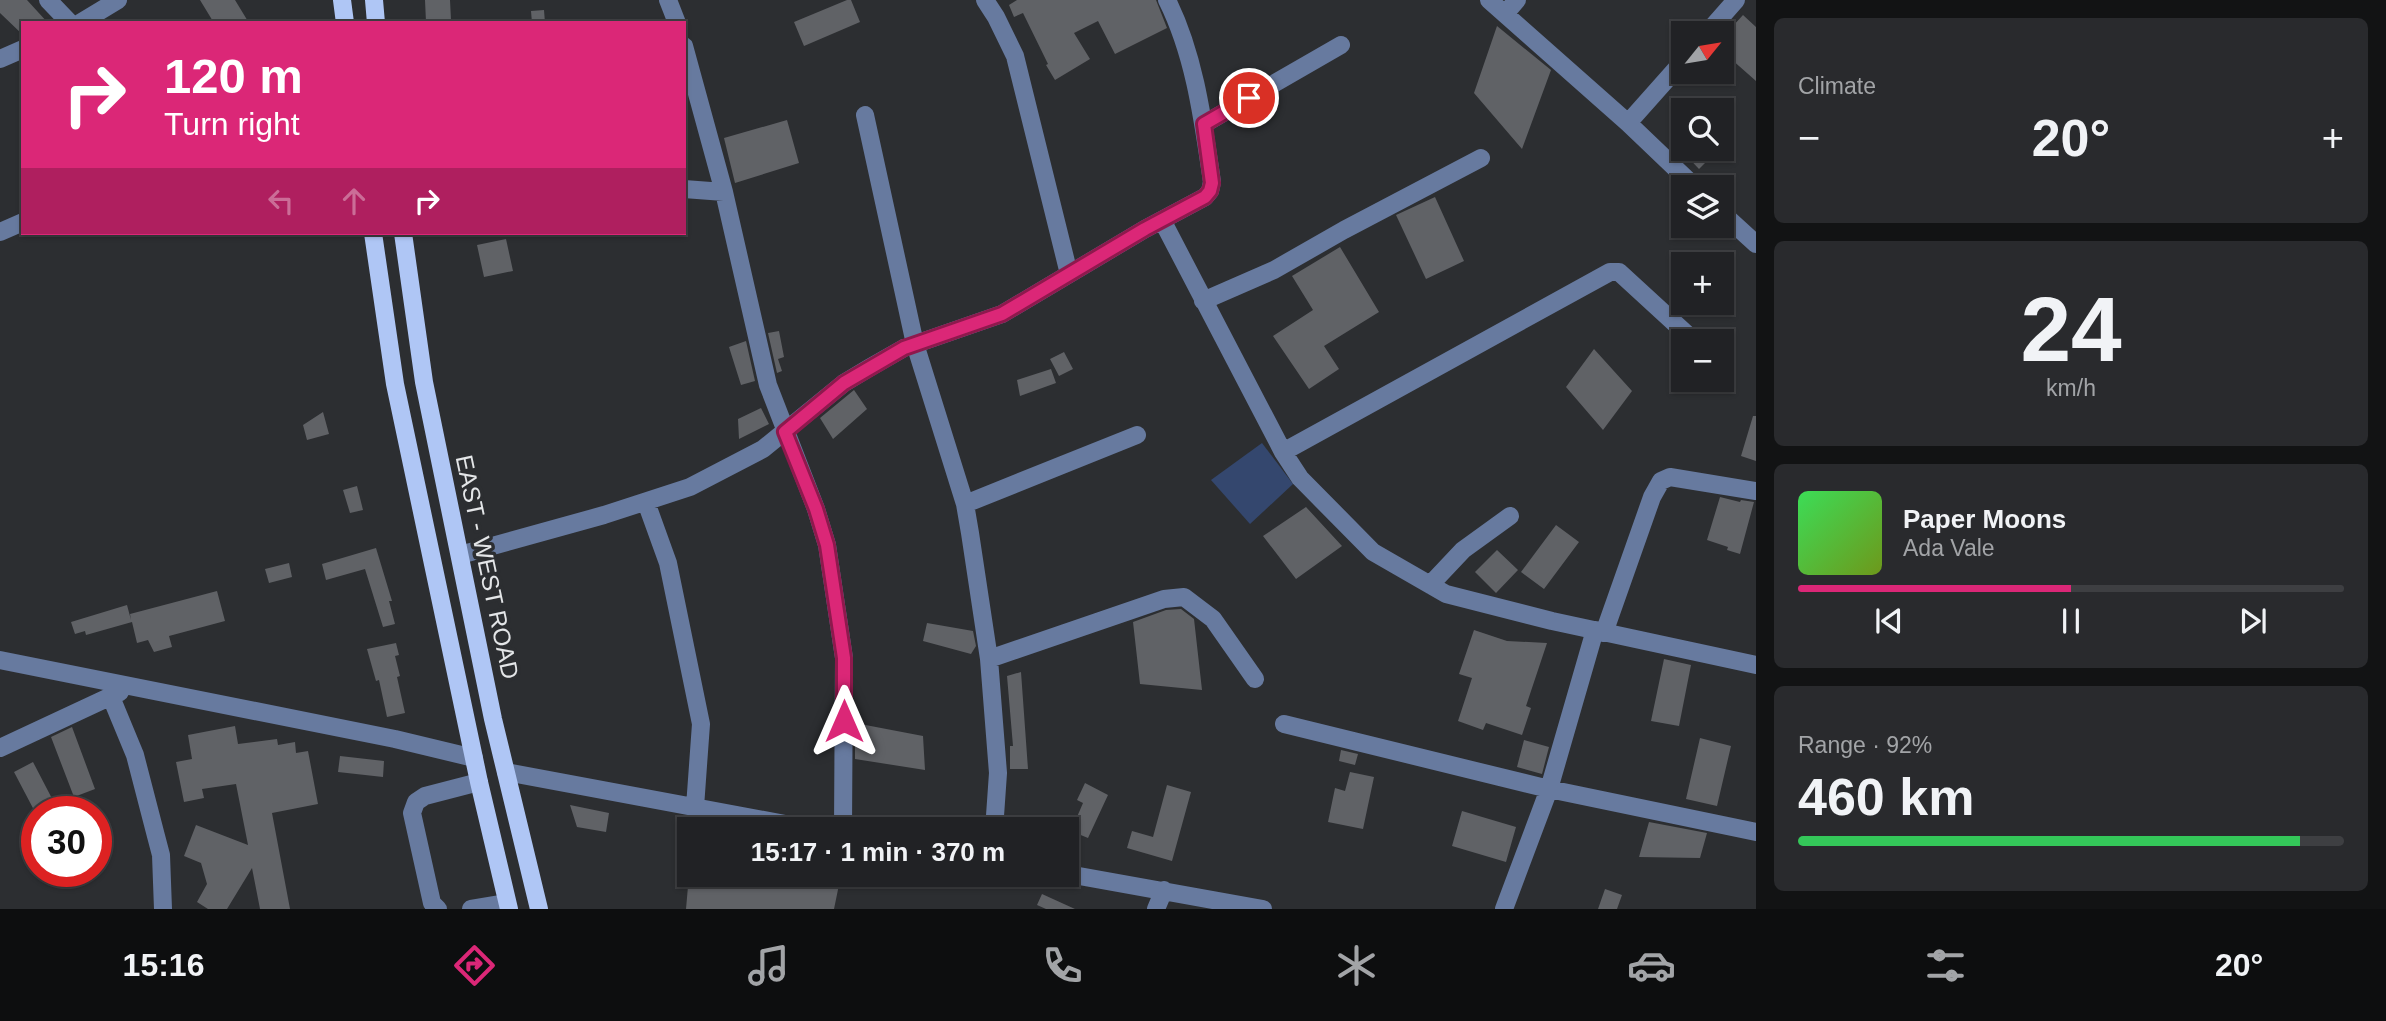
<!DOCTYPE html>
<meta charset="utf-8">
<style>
body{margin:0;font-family:Helvetica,sans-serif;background:#292a2d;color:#f1f3f6;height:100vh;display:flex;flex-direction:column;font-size:26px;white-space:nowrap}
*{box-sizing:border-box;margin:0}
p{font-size:23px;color:#a2a4a7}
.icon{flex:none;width:38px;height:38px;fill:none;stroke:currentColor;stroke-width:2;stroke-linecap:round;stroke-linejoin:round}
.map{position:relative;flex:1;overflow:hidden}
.panel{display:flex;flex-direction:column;gap:18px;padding:18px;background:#121314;width:630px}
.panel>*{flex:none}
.hud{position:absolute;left:21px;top:21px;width:665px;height:214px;border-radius:0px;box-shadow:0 2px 5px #0004,0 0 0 2px #3e3f42;background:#db2777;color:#fff;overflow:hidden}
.needle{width:46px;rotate:60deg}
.fabs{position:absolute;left:1671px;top:21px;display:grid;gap:14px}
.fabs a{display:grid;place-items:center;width:63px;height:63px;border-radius:0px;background:#212225;box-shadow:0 2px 5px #0004,0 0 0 2px #3e3f42;font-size:35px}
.speed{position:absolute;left:21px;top:796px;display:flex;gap:14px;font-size:35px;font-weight:700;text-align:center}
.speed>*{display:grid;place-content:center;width:91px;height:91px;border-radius:50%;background:#212225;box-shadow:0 2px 5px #0004,0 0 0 2px #3e3f42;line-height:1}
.speed .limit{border:10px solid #d22;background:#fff;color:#111}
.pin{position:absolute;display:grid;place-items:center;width:60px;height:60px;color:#fff;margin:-30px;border:4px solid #fff;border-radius:50%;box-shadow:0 2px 7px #0007}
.me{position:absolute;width:77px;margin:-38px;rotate:0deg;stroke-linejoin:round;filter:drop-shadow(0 0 5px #0008)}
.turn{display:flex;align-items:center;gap:24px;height:147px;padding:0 28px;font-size:32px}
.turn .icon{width:91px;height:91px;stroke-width:2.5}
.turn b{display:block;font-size:49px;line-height:60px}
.lanes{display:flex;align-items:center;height:66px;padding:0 28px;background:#0003;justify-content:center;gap:35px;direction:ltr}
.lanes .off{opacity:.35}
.big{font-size:52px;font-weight:700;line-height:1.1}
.panel .tile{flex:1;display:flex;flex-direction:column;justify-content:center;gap:10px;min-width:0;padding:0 24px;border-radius:10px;background:#292a2d}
.panel .dial{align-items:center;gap:0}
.dial b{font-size:91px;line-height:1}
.song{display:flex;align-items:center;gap:21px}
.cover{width:84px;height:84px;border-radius:10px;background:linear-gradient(135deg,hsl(130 70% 55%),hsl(80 70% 35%))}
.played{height:7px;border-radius:4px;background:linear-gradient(90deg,#db2777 50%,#3e3f42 50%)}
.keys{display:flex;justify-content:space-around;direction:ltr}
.heat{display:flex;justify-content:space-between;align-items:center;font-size:38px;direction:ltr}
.charge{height:10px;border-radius:5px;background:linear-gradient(90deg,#34c759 92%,#3e3f42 0)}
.trip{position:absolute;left:677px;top:817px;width:402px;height:70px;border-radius:0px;background:#212225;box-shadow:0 2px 5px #0004,0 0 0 2px #3e3f42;font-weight:700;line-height:70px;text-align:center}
.dock{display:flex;height:112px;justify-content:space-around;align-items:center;background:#0d0e0f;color:#a2a4a7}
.dock .icon{width:49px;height:49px}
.dock .active{color:#db2777}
.dock b{font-size:32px;color:#f1f3f6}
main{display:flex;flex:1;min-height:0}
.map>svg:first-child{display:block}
.park{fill:#34476e}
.building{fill:#606266}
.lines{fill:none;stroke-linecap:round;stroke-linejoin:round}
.minor{stroke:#677a9f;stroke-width:18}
.major{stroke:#afc6f5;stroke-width:18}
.route-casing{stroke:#8e194d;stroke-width:18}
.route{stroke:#db2777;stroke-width:12}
.labels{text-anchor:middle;stroke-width:7;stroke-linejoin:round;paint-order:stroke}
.street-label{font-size:24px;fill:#e4e6e8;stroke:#2c2e31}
</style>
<main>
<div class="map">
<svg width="1756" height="909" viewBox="0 0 1756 909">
<rect width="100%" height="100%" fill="#2c2e31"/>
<path class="park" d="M1262,443L1293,484L1250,524L1211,480Z"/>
<path class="building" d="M0,0H27L48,23H23V35L0,13Z
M200,0H235L249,23H214Z
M425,0H450L451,20L426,22Z
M847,0H851L860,22L804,46L794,22Z
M1017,0H1156L1167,28L1115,54L1098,21L1074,33L1090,59L1055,80L1046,65L1048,64L1023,13L1014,17L1009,5Z
M544,10L545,23H532L531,11Z
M1743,15L1756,27V81L1722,51V38Z
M1497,26L1551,70L1522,149L1474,93Z
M787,120L799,163L735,183L724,138Z
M1680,149H1719L1699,169Z
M1435,197L1464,261L1426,279L1396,215Z
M506,239L513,271L484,277L477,245Z
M1340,247L1379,312L1324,346L1339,369L1309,389L1273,336L1313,310L1292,276Z
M779,331L784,357L778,359L782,371L777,373L768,333Z
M746,341L755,381L741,385L729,347Z
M1594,349L1632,391L1603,430L1566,387Z
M1064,352L1073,369L1059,376L1050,359Z
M1051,369L1056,383L1020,396L1017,380Z
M854,390L867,409L833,439L820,418Z
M761,408L769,424L739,439L738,419Z
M323,412L329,434L307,440L303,425Z
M1753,416H1756V461L1741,456Z
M357,486L363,510L350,513L343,490Z
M1720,497L1740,502L1741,500L1754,502L1740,554L1727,550L1728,547L1707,540Z
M1306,507L1342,546L1296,579L1263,536Z
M1556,525L1579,542L1544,589L1521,572Z
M376,548L392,601H389L395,624L383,627L365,569L326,580L322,564Z
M1497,550L1518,570L1496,593L1475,572Z
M289,563L292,577L269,583L265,569Z
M217,591L225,621L169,636L172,647L154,652L148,640L137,643L132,622L86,635L85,631L75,634L71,622L127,605L131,620L130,614Z
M1181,609L1194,619L1202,690L1140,684L1133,622L1166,610Z
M927,623L973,631L976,646L971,654L923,641Z
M1474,630L1507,641L1547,643L1526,706L1531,708L1522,735L1486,723L1483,730L1458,721L1472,678L1459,674Z
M396,643L399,655L395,656L400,676L397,677L405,713L387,717L379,680L376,681L367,649Z
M1664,659L1691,665L1679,726L1651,721Z
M1021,672L1028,769H1010V746H1013L1007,676Z
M855,723L923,736L925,770L855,759Z
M235,726L238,744L277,739L278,745L295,742L296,753L308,751L318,804L272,813L290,909H260L252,868L227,909H208L197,902L207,884L201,863L184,856L196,825L248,845L236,784L202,789L204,798L184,802L176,762L192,759L188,735Z
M72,727L95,789L74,797L51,737Z
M1700,738L1731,746L1717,806L1686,799Z
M1524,740L1549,747L1542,774L1517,767Z
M1341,750L1358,754L1355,765L1339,761Z
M340,756L384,761L383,777L338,772Z
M33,762L59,812H35L14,772Z
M1350,772L1374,777L1363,829L1328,822L1335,788L1345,791Z
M1085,783L1108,795L1088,838L1071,831L1083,803L1077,800Z
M1167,785L1191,792L1172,861L1127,848L1132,831L1153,837Z
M570,805L609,813L606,832L577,827Z
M1462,811L1516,827L1506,862L1452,846Z
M1649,822L1707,833L1700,858L1639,857Z
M689,875H841L834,909H686Z
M1605,889L1622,895L1617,909H1598Z
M1042,894L1075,909H1046L1037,905Z"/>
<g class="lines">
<path class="minor" d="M48,0L70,23
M668,0L677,23
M985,0L996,17L1015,56L1069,274
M1489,0L1628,123L1695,187
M1505,14L1517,0
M80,23L118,0
M1707,33L1736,0
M684,46L724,192L768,385L816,509L827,545L844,658L843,830
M0,59L23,49
M865,115L915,344L965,504L970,533L989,659L998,773L994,830
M1628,123L1684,60
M1204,124L1341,45
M684,189L724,192
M1722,213L1756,244
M1162,220L1283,452L1300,478L1373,552L1446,594L1552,621L1756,665
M0,232L23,222
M1203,301L1274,270L1344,230L1481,158
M1283,452L1610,272H1619L1692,339
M646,502L668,563L701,724L695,807
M965,504L1137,435
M460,555L604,515L690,487L763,449L844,383L869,368L904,348L1002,314L1145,229L1205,197L1210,191L1212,182C1203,121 1195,56 1167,0
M1430,585L1463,550L1510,516
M1604,633L1652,497L1661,481L1670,477L1756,491
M989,659L1164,599L1184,597L1213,619L1255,679
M0,660L395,739L474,758
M111,697L135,755L156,836L161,855L163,909
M1284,724L1549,789L1756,832
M0,748L120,692
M506,772L817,830
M1068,874L1263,909
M438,909L432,903L412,813L416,802L425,796L479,782
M471,909L507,903
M1156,909L1164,890
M1504,909L1549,789L1595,630"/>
<path class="major" d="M342,0L345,23
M374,0L376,23
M373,233L395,384L479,782L509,909
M403,233L424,382L493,719L539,909"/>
</g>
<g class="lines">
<g class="route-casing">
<path id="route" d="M844,721V658L827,545L816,509L785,432L844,383L904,348L1002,314L1145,229L1205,197L1210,191L1212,183L1204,124L1249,98"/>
</g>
<use href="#route" class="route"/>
</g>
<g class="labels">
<g class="street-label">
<text transform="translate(487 567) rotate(78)" y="8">EAST - WEST ROAD</text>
</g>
</g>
</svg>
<div class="fabs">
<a><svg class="needle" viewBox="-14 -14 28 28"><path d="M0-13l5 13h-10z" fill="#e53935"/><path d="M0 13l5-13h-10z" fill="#a2a4a7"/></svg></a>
<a><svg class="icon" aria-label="search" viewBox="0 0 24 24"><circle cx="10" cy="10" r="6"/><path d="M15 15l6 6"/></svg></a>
<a><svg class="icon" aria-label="layers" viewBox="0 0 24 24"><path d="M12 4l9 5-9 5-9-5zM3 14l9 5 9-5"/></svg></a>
<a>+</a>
<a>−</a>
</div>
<div class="speed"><div class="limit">30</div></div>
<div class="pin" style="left:1249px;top:98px;background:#d93025"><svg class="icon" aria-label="arrive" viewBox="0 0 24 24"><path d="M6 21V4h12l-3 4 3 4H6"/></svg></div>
<svg class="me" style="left:844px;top:721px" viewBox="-20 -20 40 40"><path d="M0-17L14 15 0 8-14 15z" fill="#db2777" stroke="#fff" stroke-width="4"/></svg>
<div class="trip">15:17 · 1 min · 370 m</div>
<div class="hud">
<div class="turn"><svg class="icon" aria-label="right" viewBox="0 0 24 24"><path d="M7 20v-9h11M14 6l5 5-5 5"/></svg><div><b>120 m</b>Turn right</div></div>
<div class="lanes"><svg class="icon off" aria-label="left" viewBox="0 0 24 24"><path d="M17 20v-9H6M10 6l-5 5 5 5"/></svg><svg class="icon off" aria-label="ahead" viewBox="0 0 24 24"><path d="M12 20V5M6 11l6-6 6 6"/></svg><svg class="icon" aria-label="right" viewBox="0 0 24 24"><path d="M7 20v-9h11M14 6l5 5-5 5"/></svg></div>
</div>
</div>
<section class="panel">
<div class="tile"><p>Climate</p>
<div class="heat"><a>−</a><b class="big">20°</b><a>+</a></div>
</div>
<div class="tile dial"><b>24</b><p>km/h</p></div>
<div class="tile">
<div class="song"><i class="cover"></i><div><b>Paper Moons</b><p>Ada Vale</p></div></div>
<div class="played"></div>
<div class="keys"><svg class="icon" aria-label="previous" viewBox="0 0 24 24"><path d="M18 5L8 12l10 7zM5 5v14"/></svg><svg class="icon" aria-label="pause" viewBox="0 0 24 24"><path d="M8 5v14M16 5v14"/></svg><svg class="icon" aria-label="next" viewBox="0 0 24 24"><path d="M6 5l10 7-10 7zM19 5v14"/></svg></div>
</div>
<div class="tile"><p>Range · 92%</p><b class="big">460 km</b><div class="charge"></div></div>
</section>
</main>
<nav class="dock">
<b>15:16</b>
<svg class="icon active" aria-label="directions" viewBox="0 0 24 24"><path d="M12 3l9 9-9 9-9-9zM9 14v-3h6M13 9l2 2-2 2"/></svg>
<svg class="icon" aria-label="music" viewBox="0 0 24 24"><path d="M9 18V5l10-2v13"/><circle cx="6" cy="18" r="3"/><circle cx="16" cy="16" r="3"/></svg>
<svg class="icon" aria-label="phone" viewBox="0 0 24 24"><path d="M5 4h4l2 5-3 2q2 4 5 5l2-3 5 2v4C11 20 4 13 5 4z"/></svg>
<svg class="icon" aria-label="climate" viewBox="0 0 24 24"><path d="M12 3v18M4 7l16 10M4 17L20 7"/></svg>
<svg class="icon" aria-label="car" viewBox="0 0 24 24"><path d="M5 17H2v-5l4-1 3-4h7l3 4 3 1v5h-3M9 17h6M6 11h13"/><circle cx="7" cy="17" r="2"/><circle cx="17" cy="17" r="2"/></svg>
<svg class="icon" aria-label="filters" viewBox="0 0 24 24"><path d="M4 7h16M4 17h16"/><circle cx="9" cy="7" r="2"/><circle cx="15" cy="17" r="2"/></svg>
<b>20°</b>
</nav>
